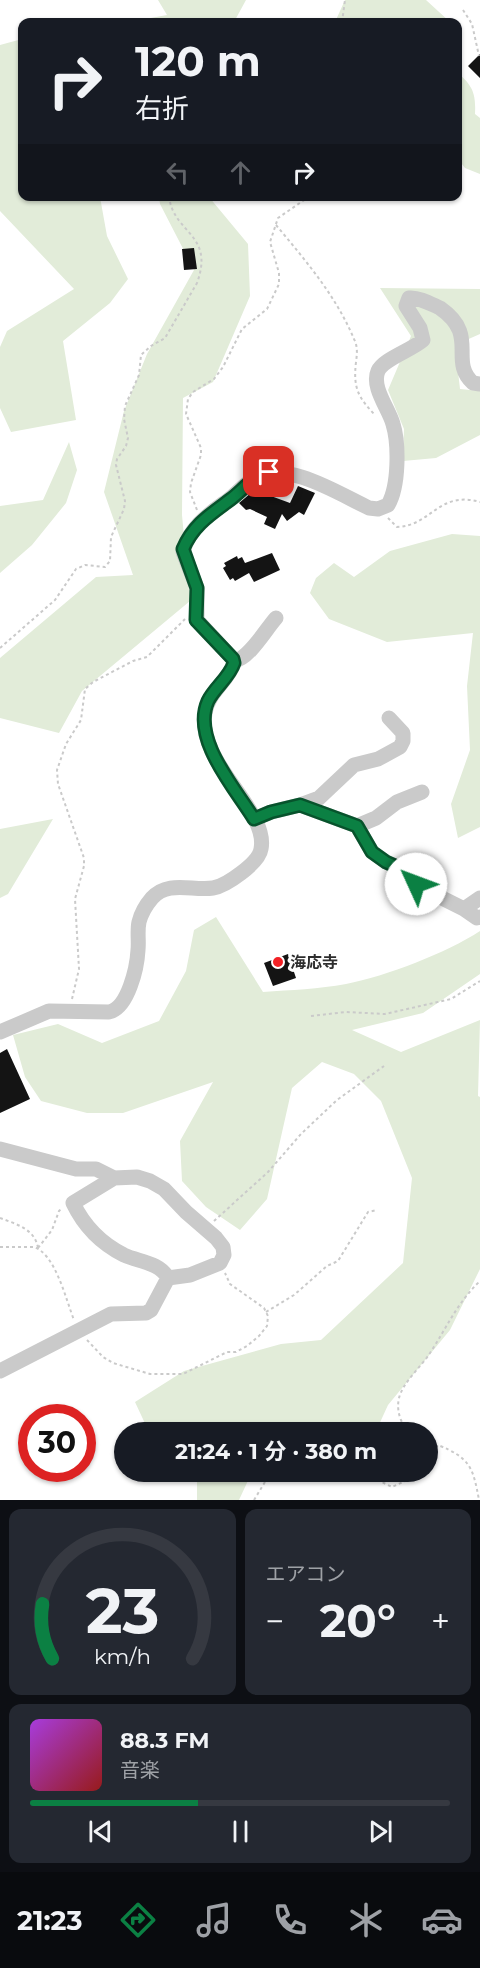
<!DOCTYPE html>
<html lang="ja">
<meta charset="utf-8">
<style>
body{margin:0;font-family:Montserrat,"Noto Sans JP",sans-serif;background:#242831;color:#f1f3f6;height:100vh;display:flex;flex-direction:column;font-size:22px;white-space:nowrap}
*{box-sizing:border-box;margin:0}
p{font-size:20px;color:#9ea1a6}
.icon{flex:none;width:33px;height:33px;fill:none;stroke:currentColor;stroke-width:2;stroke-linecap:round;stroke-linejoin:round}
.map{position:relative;height:1500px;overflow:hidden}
.panel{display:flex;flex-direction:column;gap:9px;padding:9px;background:#0d0f14;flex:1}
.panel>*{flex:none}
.top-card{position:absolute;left:18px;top:18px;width:444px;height:183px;border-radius:12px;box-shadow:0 2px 4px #0004;background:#171b24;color:#f1f3f6;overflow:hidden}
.speed{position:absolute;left:18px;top:1404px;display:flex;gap:12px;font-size:30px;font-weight:700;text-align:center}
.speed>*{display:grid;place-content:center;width:78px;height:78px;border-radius:50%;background:#171b24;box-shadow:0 2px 4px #0004;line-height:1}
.speed .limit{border:9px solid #d22;background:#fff;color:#111}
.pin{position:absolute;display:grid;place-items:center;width:51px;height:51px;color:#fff;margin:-26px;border-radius:12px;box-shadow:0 3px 9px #0006}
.me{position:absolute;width:66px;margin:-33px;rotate:313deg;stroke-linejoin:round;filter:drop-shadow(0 0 4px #0008)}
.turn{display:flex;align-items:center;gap:21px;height:126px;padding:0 18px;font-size:27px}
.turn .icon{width:78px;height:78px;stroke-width:2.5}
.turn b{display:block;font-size:42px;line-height:51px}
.lanes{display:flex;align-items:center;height:57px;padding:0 18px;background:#0003;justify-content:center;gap:30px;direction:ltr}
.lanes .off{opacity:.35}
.big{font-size:45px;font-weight:700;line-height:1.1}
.panel .card{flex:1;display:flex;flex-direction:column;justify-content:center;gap:9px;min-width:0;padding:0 21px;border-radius:12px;background:#242831}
.panel .dial{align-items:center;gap:0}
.dial svg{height:156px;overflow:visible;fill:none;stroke:#363941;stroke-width:7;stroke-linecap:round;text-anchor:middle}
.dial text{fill:#f1f3f6;stroke:none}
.song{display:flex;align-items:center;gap:18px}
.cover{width:72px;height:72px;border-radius:9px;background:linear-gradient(135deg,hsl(280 70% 55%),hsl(0 70% 35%))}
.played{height:6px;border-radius:3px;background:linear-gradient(90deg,#0b8043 40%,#363941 40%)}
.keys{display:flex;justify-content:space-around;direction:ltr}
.heat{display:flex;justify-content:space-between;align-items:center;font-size:33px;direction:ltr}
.panel .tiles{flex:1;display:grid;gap:9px;grid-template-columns:1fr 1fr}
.card:last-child{grid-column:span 2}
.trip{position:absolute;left:114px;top:1422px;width:324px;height:60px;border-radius:30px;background:#171b24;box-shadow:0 2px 4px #0004;font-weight:700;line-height:60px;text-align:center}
.tab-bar{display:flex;height:96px;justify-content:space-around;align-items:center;background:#090b0e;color:#9ea1a6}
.tab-bar .icon{width:42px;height:42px}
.tab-bar .selected{color:#0b8043}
.tab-bar b{font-size:27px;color:#f1f3f6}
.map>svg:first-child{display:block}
.green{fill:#e2ecd9}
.building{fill:#141414}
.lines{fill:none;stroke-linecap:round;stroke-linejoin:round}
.path{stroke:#cacaca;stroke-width:2;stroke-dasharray:3 3;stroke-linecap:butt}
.minor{stroke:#cacaca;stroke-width:15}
.route-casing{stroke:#07532c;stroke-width:15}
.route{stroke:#0b8043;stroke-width:10}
.poi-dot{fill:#f22125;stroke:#fff;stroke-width:2}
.labels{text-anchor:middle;stroke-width:6;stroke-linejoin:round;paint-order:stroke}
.poi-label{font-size:16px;font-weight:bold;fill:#2d2d2d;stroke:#fff;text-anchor:start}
</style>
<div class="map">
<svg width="480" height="1500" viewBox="0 0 480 1500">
<rect width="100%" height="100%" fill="#fff"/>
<path class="green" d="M158,0H246L234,22H129L167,15Z
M345,0H426L450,22H335Z
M22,39V116L20,118L22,121V196L100,197L107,236L128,279L110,303L63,341L76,420L11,432L0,408V347L7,331L74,289L0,211V45Z
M458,73C473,86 476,94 475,114L480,118V174L465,168L458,159Z
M159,197H209L248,244L250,296L213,382L183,398L182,515L190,601L82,691L59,733L0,718V658L96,577L133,575L104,492L124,411L147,354L194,270L160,204Z
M380,288L480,289V334L455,345L460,389L480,391V435L436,458L403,461L404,429L388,390L411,336Z
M69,442L77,470L66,503L32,545L0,573V506L43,500Z
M452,534L480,536V827L458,838L451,804L470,750L467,686L473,633L387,642L329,619L310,593L316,578L334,563L354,577L390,551Z
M53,819L8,894L0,898V829Z
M216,917L263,992C291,990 319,989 346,984C387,976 446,953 480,931V974L423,1013L352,1030L401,1052L480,1020L478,1096L480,1097V1269L450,1330L388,1405L377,1429L265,1426L263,1432H149L135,1402L184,1371L281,1344L321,1340L403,1263L412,1178L381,1101L354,1074L322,1062L292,1088L267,1199L240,1230L206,1207L182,1181L180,1141L213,1082L123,1113H87L41,1101L25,1077L13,1035L58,1024L102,1043L159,1021L186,971L194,930Z
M185,1472H252L239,1500H197V1481Z"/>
<path class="building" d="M480,54V78L468,66Z
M194,248L197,269L184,270L182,249Z
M298,486L315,493L304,515L299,512L287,521L282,514L275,529L264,524L267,517L250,509L246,510L239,503L251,493L260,492L290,503Z
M272,553L280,570L254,582L249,573L235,581L233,578L230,580L223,568L226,566L224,563L237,556L238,559L242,557L245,563Z
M288,954L296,978L273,986L264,963Z
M7,1049L30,1099L0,1113V1053Z"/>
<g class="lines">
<path class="path" d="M463,10L472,24L479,56
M342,22L345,0
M276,225C306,261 336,296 354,339C358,347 357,354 356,362C353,388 358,397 375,415
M197,510L190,492L191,483L201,455V448L186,414L188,399L193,392L214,379L223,367L242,329L267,309L279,284V273L270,242L278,218L310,196
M388,518L397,527C431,526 439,490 480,502
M0,648L55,600L76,569L85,565L105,567L110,561L111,537L124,509L125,501L116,465L117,459L126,446L128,438L124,419L125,406L139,375L141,355L151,346L165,338L197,283C215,233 173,234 169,196
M72,999L79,969L75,899L84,866V858L58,784L57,770L66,744L81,720L85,689L93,682L133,661L147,657L185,619
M311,1016L346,1012L385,1014L451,999L480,981
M0,1218C16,1224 35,1229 38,1248
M214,1221L268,1172L301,1134L337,1100L384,1066
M0,1247H33C55,1252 66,1300 74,1320
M38,1248L52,1230L59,1211L62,1208
M266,1312L294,1295L327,1266L338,1261L368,1212L377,1210
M87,1340L103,1357L113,1363L150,1374H183L227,1352H236L247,1346L259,1336L267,1326L268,1316L264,1308L230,1284L225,1273
M408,1432C401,1423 396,1411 399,1398C403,1382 421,1367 430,1353C447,1327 457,1303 480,1281
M428,1442L438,1445
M428,1457L438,1445C470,1458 473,1467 479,1500
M361,1472L392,1487L405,1481L415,1472
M254,1500L265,1482L277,1472"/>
<path class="minor" d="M234,661C249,659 266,629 276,618
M300,805L319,798L354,765L378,759L400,747L403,741V733L389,718
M254,819L271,812L300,805L357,826L372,852L386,862L404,870L422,888L464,909L480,898
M357,826L376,818L397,802L422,792
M464,909L477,918L480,917
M0,1032L49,1011L109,1012C128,1008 137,968 138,950C139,941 137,931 139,922C141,914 146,905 152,898C168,880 192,891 213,888C226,886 259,863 261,849C269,810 197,764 205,713C208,692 228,682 234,663L233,659L197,620V588L183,552C188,530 207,515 224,503C235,496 244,483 257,477C288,461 339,494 369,508L378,509L388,505C399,486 399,444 393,424C389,409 371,387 378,371C383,359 412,350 423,340L420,328L406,306L409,298C419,297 431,304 440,308C480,336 448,360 473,383L480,384
M0,1149L76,1169H96L114,1178L137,1177L150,1181L164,1189L186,1212L216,1238L223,1247L224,1255L220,1263L190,1275L168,1278L151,1310L146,1313L111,1314L0,1371
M114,1178L73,1203C84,1226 100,1243 124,1255C139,1262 159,1262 168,1278"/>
</g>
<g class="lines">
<g class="route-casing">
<path id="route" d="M269,472C252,477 244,489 231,499C211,514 193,525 183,549L197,588L196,620L233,659L234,663C229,678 215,687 208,701C191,739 235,788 254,819L271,812L300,805L357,826L372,852L386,862L404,870L416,884"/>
</g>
<use href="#route" class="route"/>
</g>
<circle class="poi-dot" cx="278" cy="962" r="6"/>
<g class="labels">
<g class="poi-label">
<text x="290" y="968">海応寺</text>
</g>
</g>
</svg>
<div class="speed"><div class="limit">30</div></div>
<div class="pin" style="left:269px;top:472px;background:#d93025"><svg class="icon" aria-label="arrive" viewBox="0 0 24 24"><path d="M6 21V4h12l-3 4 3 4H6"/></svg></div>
<svg class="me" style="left:416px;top:884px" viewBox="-20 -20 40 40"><circle r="19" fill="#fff"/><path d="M0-13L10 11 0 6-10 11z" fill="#0b8043"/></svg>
<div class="trip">21:24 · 1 分 · 380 m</div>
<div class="top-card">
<div class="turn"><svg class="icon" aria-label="right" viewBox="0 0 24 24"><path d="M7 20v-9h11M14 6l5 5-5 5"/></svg><div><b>120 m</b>右折</div></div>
<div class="lanes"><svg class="icon off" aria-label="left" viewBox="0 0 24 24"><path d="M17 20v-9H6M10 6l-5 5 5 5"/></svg><svg class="icon off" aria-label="ahead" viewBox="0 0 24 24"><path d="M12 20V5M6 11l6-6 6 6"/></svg><svg class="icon" aria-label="right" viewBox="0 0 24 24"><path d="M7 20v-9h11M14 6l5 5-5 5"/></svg></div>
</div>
</div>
<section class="panel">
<div class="tiles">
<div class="card dial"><svg viewBox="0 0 100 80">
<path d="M14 69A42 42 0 1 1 86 69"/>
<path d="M14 69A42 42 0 0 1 9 41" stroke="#0b8043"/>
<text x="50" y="56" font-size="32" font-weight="700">23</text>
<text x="50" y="72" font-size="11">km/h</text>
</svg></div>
<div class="card"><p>エアコン</p>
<div class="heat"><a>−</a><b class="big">20°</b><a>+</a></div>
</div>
<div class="card">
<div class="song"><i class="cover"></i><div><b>88.3 FM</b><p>音楽</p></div></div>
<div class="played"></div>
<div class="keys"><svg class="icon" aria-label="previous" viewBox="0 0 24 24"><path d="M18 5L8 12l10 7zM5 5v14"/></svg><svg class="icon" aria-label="pause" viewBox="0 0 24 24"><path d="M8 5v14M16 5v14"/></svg><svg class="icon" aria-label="next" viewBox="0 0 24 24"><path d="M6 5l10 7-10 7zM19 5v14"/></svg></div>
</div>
</div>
</section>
<nav class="tab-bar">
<b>21:23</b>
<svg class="icon selected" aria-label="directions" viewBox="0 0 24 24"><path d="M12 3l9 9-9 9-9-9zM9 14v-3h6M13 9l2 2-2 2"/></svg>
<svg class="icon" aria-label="music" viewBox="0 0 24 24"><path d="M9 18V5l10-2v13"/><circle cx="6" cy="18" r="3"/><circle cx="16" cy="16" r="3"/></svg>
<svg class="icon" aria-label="phone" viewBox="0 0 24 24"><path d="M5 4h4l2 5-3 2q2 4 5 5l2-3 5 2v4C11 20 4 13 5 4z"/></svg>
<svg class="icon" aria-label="climate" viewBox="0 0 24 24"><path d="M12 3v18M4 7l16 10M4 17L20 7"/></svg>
<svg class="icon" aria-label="car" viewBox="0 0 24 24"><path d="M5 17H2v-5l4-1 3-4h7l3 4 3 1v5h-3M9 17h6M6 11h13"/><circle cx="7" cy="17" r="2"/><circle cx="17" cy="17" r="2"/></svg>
</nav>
